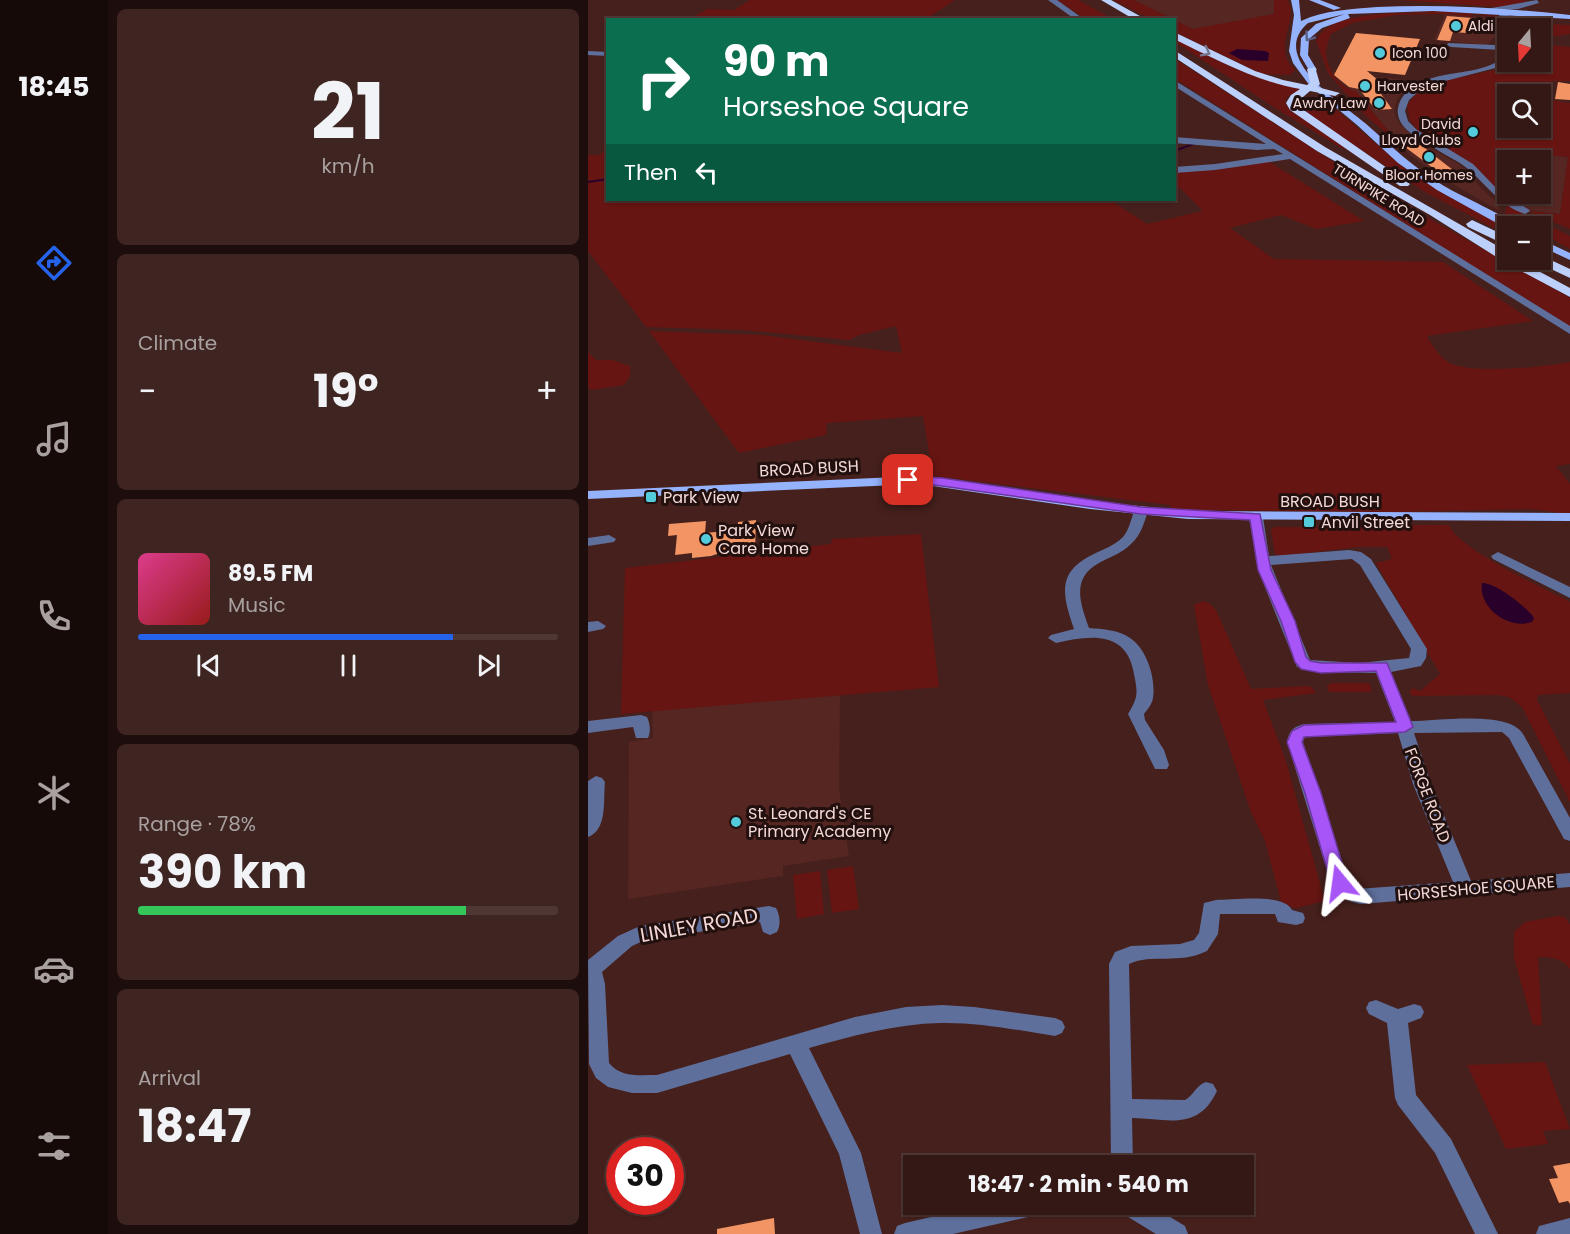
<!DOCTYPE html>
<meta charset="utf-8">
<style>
body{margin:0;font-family:Poppins,sans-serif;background:#3f2522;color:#f1f3f6;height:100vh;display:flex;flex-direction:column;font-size:22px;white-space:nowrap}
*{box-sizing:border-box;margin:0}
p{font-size:20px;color:#a9a0a0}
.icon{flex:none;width:33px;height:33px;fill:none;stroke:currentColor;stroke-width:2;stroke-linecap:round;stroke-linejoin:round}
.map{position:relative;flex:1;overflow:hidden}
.details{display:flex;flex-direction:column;gap:9px;padding:9px;background:#1d0d0c;width:480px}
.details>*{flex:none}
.banner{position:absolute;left:18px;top:18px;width:570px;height:183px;border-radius:0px;box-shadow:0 2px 4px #0004,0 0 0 2px #4e3734;background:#0b6e4f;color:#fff;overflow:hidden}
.needle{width:39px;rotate:198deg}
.fabs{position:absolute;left:909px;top:18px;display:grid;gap:12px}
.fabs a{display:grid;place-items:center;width:54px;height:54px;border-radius:0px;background:#341815;box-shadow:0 2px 4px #0004,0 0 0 2px #4e3734;font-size:30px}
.speed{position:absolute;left:18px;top:1137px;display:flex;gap:12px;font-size:30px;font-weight:700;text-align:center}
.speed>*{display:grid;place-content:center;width:78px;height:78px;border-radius:50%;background:#341815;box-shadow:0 2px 4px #0004,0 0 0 2px #4e3734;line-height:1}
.speed .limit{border:9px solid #d22;background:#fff;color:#111}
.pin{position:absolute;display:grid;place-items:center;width:51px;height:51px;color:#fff;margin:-26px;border-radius:12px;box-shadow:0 3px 9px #0006}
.me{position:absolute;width:66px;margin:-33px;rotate:344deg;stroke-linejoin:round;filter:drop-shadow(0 0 4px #0008)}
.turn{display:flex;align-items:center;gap:21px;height:126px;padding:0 18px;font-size:27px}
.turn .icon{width:78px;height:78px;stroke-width:2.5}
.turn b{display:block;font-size:42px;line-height:51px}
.then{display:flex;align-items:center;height:57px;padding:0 18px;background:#0003;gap:12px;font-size:22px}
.big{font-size:45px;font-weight:700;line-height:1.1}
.details .widget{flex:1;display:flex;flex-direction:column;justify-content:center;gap:9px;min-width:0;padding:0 21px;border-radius:9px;background:#3f2522}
.details .dial{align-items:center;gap:0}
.dial b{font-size:78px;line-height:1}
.song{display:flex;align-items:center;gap:18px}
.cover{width:72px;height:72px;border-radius:9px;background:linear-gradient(135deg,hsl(330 70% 55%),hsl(0 70% 35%))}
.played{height:6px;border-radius:3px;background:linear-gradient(90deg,#2563eb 75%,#4e3734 75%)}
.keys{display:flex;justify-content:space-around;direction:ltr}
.heat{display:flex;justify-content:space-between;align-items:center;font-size:33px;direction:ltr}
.charge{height:9px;border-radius:4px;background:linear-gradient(90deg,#34c759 78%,#4e3734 0)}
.trip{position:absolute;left:315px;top:1155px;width:351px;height:60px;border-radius:0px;background:#341815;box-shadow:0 2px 4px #0004,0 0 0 2px #4e3734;font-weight:700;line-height:60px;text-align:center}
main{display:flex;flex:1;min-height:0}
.menu{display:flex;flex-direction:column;width:108px;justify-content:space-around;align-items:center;background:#150a08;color:#a9a0a0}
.menu .icon{width:42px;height:42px}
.menu .active{color:#2563eb}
.menu b{font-size:27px;color:#f1f3f6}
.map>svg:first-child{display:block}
.built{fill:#552622}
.green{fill:#661512;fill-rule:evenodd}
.water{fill:#29002a}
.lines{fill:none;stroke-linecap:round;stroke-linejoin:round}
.stream{stroke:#29002a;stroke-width:2}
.building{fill:#f29463}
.minor{fill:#5e6f9c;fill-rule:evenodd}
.major{fill:#95b2fc;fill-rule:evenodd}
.highway{fill:#bdcffb;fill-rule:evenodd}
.oneway{stroke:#5b6185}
.oneway2{stroke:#777990}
.route{fill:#a855f7;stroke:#6d37a1;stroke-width:1.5}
.poi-dot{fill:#53cbdb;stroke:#21100e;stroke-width:2}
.labels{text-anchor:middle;stroke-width:6;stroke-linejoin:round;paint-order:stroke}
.far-poi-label{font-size:14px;fill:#f4d9d6;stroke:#21100e;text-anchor:start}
.far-street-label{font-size:14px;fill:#f4d9d6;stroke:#21100e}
.street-label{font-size:16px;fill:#f4d9d6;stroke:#21100e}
.poi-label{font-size:16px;fill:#f4d9d6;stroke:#21100e;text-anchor:start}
.near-street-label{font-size:20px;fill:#f4d9d6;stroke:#21100e}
</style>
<main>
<nav class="menu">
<b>18:45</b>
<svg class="icon active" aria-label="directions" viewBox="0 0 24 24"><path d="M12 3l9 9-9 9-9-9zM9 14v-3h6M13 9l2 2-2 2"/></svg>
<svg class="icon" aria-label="music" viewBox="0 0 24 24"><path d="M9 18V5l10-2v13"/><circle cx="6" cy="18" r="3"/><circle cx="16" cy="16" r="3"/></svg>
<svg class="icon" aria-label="phone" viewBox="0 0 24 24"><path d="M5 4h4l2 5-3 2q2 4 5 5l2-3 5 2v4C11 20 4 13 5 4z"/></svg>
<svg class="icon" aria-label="climate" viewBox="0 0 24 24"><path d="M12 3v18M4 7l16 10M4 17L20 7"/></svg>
<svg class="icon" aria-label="car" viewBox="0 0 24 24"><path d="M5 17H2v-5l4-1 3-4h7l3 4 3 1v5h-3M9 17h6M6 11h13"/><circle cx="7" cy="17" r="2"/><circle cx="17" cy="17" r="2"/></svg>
<svg class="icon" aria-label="filters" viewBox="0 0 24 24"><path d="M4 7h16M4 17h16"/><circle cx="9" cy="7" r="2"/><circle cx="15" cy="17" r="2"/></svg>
</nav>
<section class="details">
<div class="widget dial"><b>21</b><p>km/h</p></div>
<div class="widget"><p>Climate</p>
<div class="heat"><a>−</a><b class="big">19°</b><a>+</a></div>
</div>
<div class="widget">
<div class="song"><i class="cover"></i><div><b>89.5 FM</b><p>Music</p></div></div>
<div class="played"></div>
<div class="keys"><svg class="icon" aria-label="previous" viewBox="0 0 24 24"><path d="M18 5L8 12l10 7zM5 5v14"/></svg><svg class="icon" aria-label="pause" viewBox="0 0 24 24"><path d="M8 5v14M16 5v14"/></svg><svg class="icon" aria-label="next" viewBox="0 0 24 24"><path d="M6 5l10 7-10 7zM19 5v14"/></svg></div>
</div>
<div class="widget"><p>Range · 78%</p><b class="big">390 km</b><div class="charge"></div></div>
<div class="widget"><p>Arrival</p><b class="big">18:47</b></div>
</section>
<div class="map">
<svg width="982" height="1234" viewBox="0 0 982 1234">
<rect width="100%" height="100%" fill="#46201c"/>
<path class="built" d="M546,0H686L687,13L685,18L612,33Z
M857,14L912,19L917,21L914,29L899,45L846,40Z
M744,72L836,82L815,92L809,100L806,111L810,122L827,139L872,165L899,194L912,204L910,210L854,178L822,155L804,138L805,136L768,93L751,81Z
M933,152L980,157L972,214L940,210L924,200L925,194H952V160H931Z
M252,695L251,788L261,856L195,866V876L40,899L41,742L65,738L64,710Z"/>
<path class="green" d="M162,0H367L338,19H102L119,9L146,10Z
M469,0H490L525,19H498Z
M525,0H546L585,19H563Z
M686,0H700C709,21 691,38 699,59C701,65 704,65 707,70L702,75L674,74L587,32L586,20L605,29L686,14Z
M811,0H937L939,1L924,6L909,7Z
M821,10C852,11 882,13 912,16L925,19L883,14L886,17L857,14L808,15L764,23L743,34C741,40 738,47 738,54C739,69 753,89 768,91L805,137L804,138L779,117L740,73L728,41C742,8 821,14 849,12L811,11L777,14Z
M958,24L982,25V34L964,37L953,45V33L960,31L950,28Z
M586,38L650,70L717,89L700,96L697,101L698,105L758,149H755L687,108L587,42Z
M961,45L982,47V81H964L959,88L957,96L962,100L982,103V229L940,211L972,214L980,157L933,152L931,160H920L919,187L906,186L885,165L830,131L822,121L819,105L828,94L847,83L906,70L920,62H952L953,51ZM920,94H952V128H920Z
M587,59L773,180L982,298V327L587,79Z
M728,98L737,100L820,171L854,193L919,228V235L835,191L718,113L709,104L715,99Z
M19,147L20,200H522L559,224L615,211L587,183V172L680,161L776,221L728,229L693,215L642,228L686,259L855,262L945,321L839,336C843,344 852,357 860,362C882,375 956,367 982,362V464L968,466L982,484V514L942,509L813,512L602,510L583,508L582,505L345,476L335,416L239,423L238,435L151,453L61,331L174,335L314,353L308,326L271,335L261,340L155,330L58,327L0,251V155H12Z
M919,205L982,236V249L953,233L952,226H941L917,214Z
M0,352L8,360H24L42,366V376L36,385L3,390L0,387Z
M798,525H861C870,549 956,588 982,602V693L950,695L949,700L982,764V802L934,707L921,697L909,695L825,696L821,692L825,688L832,691L852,674L788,563L804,559L799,547H770L692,556L687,554L683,530L686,527H800Z
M333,534L351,687L33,714L37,568L141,556H184L187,550L243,544L244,539Z
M615,601L621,603L628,610L663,689L717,686L724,687L728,693L675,700L697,758L737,901L708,908L694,905L677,841L663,812L620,685L606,605Z
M744,683H781L784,690L782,692H741L739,686Z
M265,866L271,909L244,913L239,870Z
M232,871L236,914L209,919L205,875Z
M970,916L977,917L982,925V969C975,958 961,957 950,957L954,1025H945L926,958V932L937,922Z
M957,1062L982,1129L955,1131L960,1144L918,1149L879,1065Z"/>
<path class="water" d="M649,49L677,51L681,53L680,61L654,60L641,53Z
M894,583C907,582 939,607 946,618L944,622C921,630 890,608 894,583Z"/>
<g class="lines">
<path class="stream" d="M586,151L608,143
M0,182L20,179"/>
</g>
<path class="building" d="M859,16L884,18L879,33L865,32L862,41L849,40Z
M768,33L832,39L817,75L779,71L796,85L788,87L804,109L788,110L771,89L761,87L746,75Z
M970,82L982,84V100L967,99Z
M833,145L852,160L865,170L849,171L817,147Z
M168,520L167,550L129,551V554L123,556L104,558V553L87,555L89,535L80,536L81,524L118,521L117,533L150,530V522Z
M982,1163V1204L980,1201L971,1203L961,1179L970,1178L965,1166Z
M186,1218L187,1234H129V1229Z"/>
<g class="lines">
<path class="minor" d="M460,0H469L497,20H488Z
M949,0L951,3L930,9L902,11L898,9Z
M913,13L934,20L932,28H926L927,23L910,17Z
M944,17H950L953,23L946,28H939L945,22Z
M920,34V40L914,44L920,49V62L915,66L842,85L830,92L821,100L817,111L820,121L829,130L885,164L913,193L940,209L942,211L937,214C912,206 899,185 880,169C871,161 858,156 848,149C833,140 803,127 811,104C827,65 887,80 913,59L914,52L912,50L863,47L859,45L860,43L907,45V42Z
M0,51L20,52V56L0,55Z
M586,80L982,326V334L702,159L627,170L586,173V167L627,164L695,154L686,149L669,150L586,143V137L678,144L586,86Z
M553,507L560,511C556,523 553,535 543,544C534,553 522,557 511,563C483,578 492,603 501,628C515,629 531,630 542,638C559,649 568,679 565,698C564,704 560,709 556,714L557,720L576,750L581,765L579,769H567L540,714C550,697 550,694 546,674C539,630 502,635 468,643L460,638L463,635L486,629C476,599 467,574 502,556C513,550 526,546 535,537C541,530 543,520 546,511Z
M668,513L675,517L681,556L761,550L773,552L783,559L839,649L838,658L833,666L803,672L823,721C849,721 921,710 935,734L982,818V841L976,839L921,738L914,732L826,733L843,784L883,881L982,873V887L773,904C758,901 750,897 743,883L699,742C701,731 705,727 716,724L807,722L788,673L736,672L709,667L670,570L661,517ZM764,559L772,565L823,649L821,658L771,663L722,660L683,565ZM810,733L825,784L865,882L769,889L761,882L715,742L717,737Z
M21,535L28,539L26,542L0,546V538Z
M910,552L982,587V598L905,559L903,556Z
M10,621L18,626L15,629L0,632V622Z
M53,715L59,717C62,723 63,732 60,738H48L45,727L0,733V721Z
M8,776L14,778L17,782C15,799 20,830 0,837V781Z
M628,900C646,900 696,893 704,910L715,913L717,918L715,923L708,925L690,922L687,914H632L630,934L619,951C590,965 564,953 541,964L544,1099L597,1100C606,1095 608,1085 618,1082L625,1084L629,1091C610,1131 581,1119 544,1118L545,1166H523L521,964L527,952L543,946L592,944L606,940L611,933L616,903Z
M181,906L188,908C192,915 193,925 189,932L182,935L175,932L172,922L55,941L44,946L14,972L17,984L21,1063C33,1078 52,1075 69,1075L267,1017L318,1007L354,1005L386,1007L467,1018L474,1021L477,1027L474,1033L467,1036C429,1030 390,1022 352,1023C307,1024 264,1036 221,1048L273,1153L294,1234H272L251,1154L202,1054L69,1093H44L20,1087L8,1078L1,1064L0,960L30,936L52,926Z
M788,1000L810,1009L826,1004L833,1006L836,1012L833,1018L820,1023L828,1095L863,1139L910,1234H887L847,1153L810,1105L807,1098L799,1023L781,1014L778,1008L781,1002Z
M399,1204H460L457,1212L449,1215L365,1234H306L309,1226L317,1223Z
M529,1204H561L597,1226L600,1234H568L532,1212Z
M982,1218V1234H948L951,1226Z"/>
<path class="major" d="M703,0H711L713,21C736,10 764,9 789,7C853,4 918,8 982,15V19L845,11L760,14L762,18L734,28L721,39L720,55L729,70L725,72H722L712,55L713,38L728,24L757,14L720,23C679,58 755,104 777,123C803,146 826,168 856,186C871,195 919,216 927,226L918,228L905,221L849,190L810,163L769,125L722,86L705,63L701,51L706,15Z
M721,0H732L753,8L746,10Z
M952,239L982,253V260L952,246Z
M331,476L502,501L600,511L982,513V521L600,519L502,509L331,484L0,499V491Z"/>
<path class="highway" d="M513,0H523L559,20H547Z
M586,32L667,71L695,80L719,85L722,83L719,69L727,67L732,84L729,87L752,93L747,96L722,91L708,103L710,106L822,184L820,186H812L702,110L698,103L703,95L712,89C667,81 627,59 586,39Z
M586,50L737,147L920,252V260H930L982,288V297L918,263L842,215L729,151L586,57Z
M884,220L920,237V246L880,227L878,224Z
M952,255L982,269V278L948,262L946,260H952Z"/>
</g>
<defs><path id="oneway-chevron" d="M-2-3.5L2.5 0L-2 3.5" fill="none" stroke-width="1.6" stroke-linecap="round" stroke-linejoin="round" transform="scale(1.5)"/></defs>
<use class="oneway" href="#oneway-chevron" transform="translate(721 37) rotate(125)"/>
<use class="oneway2" href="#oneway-chevron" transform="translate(618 52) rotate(27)"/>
<path class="route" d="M320,476L354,478L553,507L672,514L683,570L707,621L718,657L722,661L733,663H799L825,727L817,732L716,737L714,742L733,793L760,883L757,887L752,889L746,887L743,883L717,793L699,742L704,731L716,725L808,722L788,671L733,673L713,669L707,662L693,621L670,570L662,520L553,514L354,486L316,482V477Z"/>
<g class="poi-dot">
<circle cx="868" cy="26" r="6"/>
<circle cx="792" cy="53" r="6"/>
<circle cx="777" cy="86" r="6"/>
<circle cx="791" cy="103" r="6"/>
<circle cx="885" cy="132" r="6"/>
<circle cx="841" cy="157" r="6"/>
<rect x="57" y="491" width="12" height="12" rx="3"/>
<rect x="715" y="516" width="12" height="12" rx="3"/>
<circle cx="118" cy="539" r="6"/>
<circle cx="148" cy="822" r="6"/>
</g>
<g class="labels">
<g class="far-poi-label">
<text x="880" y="31">Aldi</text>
<text x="804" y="58">Icon 100</text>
<text x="789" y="91">Harvester</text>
<text x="779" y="108" text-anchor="end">Awdry Law</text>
<text x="873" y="129" text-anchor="end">David<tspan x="873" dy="16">Lloyd Clubs</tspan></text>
<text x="841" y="180" text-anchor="middle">Bloor Homes</text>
</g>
<g class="far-street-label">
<text transform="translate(791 195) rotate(32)" y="5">TURNPIKE ROAD</text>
</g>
<g class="street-label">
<text transform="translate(221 468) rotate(-3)" y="6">BROAD BUSH</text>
<text x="742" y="507">BROAD BUSH</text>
<text transform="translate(840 795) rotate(69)" y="6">FORGE ROAD</text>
<text transform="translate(888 888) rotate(-5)" y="6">HORSESHOE SQUARE</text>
</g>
<g class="poi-label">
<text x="75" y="503">Park View</text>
<text x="733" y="528">Anvil Street</text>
<text x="130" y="536">Park View<tspan x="130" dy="18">Care Home</tspan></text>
<text x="160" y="819">St. Leonard's CE<tspan x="160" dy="18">Primary Academy</tspan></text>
</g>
<g class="near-street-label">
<text transform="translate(111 925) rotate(-10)" y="7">LINLEY ROAD</text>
</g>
</g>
</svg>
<div class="fabs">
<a><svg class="needle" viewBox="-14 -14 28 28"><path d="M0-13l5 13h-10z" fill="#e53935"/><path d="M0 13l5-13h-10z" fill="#a9a0a0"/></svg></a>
<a><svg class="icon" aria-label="search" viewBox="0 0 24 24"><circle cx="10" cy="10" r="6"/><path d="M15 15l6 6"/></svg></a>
<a>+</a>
<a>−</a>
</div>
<div class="speed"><div class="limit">30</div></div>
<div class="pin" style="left:320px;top:480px;background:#d93025"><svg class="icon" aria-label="arrive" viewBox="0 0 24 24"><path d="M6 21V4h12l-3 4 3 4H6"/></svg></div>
<svg class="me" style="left:752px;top:883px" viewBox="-20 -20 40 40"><path d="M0-17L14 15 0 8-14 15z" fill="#a855f7" stroke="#fff" stroke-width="4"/></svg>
<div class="trip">18:47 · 2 min · 540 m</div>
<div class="banner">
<div class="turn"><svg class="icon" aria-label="right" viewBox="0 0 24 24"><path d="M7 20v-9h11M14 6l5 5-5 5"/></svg><div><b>90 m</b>Horseshoe Square</div></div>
<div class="then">Then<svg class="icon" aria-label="left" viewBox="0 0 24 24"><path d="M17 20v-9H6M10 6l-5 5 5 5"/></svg></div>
</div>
</div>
</main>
